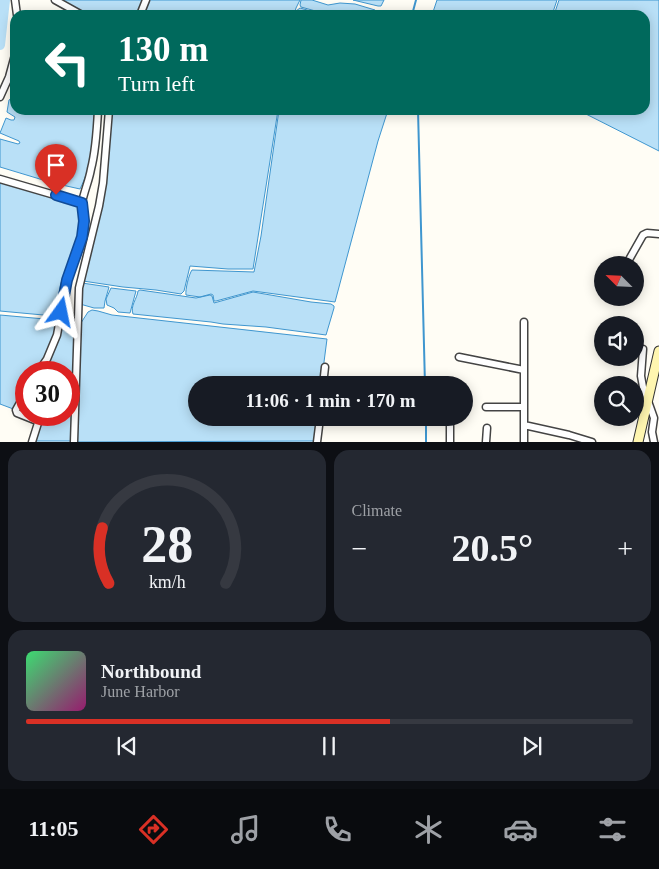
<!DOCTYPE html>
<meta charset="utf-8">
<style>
body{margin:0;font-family:"Times New Roman",serif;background:#242831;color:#f1f3f6;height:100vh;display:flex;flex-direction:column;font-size:19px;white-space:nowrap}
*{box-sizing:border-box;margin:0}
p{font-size:16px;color:#9ea1a6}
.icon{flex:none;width:28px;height:28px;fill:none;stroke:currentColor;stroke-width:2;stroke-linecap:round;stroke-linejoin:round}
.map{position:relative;height:442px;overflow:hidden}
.drawer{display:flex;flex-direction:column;gap:8px;padding:8px;background:#0d0f14;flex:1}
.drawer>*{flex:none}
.guide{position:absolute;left:10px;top:10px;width:640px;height:105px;border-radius:15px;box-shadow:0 2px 12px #0003;background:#00695c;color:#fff;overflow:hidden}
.needle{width:32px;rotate:294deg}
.tools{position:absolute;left:594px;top:256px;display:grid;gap:10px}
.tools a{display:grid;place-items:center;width:50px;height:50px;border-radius:50%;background:#171b24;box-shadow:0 2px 12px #0003;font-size:25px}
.speed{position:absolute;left:15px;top:361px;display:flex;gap:10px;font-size:25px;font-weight:700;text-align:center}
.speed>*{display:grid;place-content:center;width:65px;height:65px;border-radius:50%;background:#171b24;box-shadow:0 2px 12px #0003;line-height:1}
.speed .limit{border:8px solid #d22;background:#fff;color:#111}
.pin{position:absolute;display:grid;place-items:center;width:42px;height:42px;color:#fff;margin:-51px -21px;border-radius:50% 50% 50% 0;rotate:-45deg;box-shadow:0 0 5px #0007}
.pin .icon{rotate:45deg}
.me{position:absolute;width:55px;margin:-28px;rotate:12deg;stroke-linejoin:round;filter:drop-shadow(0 0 4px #0008)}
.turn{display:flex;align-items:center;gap:18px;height:105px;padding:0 25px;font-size:22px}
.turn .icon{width:65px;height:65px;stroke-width:2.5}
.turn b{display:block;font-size:35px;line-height:42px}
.big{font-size:38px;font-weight:700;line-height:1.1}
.drawer .card{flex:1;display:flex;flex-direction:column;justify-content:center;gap:8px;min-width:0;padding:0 18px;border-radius:15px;background:#242831}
.drawer .dial{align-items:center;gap:0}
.dial svg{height:130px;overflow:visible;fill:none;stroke:#363941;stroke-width:7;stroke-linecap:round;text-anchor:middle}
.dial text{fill:#f1f3f6;stroke:none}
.song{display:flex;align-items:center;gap:15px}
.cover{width:60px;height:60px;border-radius:8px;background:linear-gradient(135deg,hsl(140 70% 55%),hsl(320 70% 35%))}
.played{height:5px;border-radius:2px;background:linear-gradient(90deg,#d93025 60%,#363941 60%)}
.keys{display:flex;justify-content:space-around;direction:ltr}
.heat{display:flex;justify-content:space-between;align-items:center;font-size:28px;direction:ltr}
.drawer .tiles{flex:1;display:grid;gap:8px;grid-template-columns:1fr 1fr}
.card:last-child{grid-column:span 2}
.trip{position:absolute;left:188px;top:376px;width:285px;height:50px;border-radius:25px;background:#171b24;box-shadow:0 2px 12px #0003;font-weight:700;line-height:50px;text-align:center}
.dock{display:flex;height:80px;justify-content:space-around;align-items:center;background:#090b0e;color:#9ea1a6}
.dock .icon{width:35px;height:35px}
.dock .selected{color:#d93025}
.dock b{font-size:22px;color:#f1f3f6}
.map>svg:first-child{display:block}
.water{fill:#b9e0f7;stroke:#3f96cf}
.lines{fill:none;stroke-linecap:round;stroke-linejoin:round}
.stream{stroke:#3f96cf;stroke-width:2}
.river{stroke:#b9e0f7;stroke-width:10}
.minor-casing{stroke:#444;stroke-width:9}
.secondary-casing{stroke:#333;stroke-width:11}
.minor{stroke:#fff;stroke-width:6}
.secondary{stroke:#fff6b0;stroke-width:9}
.route-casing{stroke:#114b97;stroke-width:12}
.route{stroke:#1a73e8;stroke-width:9}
</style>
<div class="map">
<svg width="659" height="442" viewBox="0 0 659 442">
<rect width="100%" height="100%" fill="#fffdf5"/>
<path class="water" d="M58,0H143L136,15H84Z
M146,0H300L296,8L294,15H140Z
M301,0H312L328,5L340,3L355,4L375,10L376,12V15H330L301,7L300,5Z
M353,0H384L381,6H378Z
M437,0H557L552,15H432Z
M559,0H659V151L578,110H645V15H554Z
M300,8L325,15H295L296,11Z
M12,98H15V110H95C94,138 93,163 80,189L53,183L0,167V139L18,144L20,143L19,141L0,133L6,118L11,120H14L15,117L7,112L9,100Z
M108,110H278L253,269H228L190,266L184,291L181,294L156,290L123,287L83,281L96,221Z
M279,110H388L378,141L335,302L253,291L216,301H214L213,295L211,294L200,297L186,295C185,290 189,274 192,270L254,272L261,236Z
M0,180L79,203L82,227L77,248L61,283L54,316L0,311Z
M82,283L109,287L105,301L104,308H94L80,304Z
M111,288L136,291L130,313L118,312L114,308L107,305L106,299Z
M140,290L196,298L210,295L212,296L214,303L253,292L311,302L331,304L334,306V308L326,335L266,327L223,324L211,322L133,314C130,306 137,299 138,291Z
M92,310L98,311L112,315L327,339L321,385H196V418H317L314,441L76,442L79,326L88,312Z
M0,315L56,320L54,340L37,372H26V391L16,410L0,404Z
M68,323L74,325L73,441H36L43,419L31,415H69V372H40L60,328L62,324Z"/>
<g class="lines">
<path class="stream" d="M412,15L416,0
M418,110L425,385
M426,418V442"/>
<path class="river" d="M0,45L5,0"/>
<g class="minor-casing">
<path id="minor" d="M15,0L17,15
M55,0L82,15
M140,15L146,0
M0,97L9,77L15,55
M0,179L82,203L84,221L83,237L67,280L57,335L47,359L38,372
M82,203C84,191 89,181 91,169C96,150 97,130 98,110
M626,265L643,235L647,233L659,234
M643,349L641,376L643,387L654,418L652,432L654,442
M459,357L524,370
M323,385L325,367
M451,385V383
M26,392L16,410L17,413L37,421L38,423L32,442
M486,407H524
M524,425L569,435L592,442
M74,442L79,288L99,206L103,183L109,110
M317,442L320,418
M450,442V418
M486,442L487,428
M524,442V322"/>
</g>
<g class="secondary-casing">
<path id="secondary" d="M638,442L659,351"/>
</g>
<use href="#minor" class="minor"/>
<use href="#secondary" class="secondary"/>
</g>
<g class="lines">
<g class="route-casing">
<path id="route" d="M56,195L82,203L84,221L82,237L67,280L61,312"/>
</g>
<use href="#route" class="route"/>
</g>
</svg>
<div class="tools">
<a><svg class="needle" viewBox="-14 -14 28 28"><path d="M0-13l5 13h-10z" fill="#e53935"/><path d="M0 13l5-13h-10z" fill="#9ea1a6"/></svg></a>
<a><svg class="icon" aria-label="sound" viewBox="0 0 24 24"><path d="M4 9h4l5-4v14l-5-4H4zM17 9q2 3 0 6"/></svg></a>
<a><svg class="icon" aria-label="search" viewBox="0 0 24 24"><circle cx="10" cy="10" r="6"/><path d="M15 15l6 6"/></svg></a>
</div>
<div class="speed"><div class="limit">30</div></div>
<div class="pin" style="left:56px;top:195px;background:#d93025"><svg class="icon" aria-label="arrive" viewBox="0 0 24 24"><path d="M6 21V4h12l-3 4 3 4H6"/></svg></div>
<svg class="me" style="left:61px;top:312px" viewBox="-20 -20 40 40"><path d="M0-17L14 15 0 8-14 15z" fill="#1a73e8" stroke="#fff" stroke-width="4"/></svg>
<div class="trip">11:06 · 1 min · 170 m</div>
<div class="guide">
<div class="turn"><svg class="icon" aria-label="left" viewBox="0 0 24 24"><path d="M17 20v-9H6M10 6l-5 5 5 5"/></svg><div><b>130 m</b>Turn left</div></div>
</div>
</div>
<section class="drawer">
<div class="tiles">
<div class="card dial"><svg viewBox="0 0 100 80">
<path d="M14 69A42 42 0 1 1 86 69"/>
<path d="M14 69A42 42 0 0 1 10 35" stroke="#d93025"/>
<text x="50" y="56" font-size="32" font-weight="700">28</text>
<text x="50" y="72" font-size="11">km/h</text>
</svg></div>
<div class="card"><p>Climate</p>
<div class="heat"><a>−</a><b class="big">20.5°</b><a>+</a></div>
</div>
<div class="card">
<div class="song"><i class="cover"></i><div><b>Northbound</b><p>June Harbor</p></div></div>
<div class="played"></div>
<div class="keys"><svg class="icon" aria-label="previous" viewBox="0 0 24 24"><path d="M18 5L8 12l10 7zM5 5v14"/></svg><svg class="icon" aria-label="pause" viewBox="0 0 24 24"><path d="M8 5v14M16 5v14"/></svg><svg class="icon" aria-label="next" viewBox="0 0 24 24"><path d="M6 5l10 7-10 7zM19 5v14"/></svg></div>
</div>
</div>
</section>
<nav class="dock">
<b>11:05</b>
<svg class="icon selected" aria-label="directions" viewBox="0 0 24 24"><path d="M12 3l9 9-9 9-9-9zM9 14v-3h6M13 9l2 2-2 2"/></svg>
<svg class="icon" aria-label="music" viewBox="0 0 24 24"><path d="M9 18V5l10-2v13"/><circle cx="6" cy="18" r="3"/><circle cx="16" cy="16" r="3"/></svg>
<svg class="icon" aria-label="phone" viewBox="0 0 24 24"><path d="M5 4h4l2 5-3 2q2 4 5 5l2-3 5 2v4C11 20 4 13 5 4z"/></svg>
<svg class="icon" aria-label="climate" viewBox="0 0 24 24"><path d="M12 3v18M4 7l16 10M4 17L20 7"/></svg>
<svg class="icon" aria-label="car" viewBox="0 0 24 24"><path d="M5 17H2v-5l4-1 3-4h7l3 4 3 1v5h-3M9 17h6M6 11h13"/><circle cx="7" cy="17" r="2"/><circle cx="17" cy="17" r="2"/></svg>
<svg class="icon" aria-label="filters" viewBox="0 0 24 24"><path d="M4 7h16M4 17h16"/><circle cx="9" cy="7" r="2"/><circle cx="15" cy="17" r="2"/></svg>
</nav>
